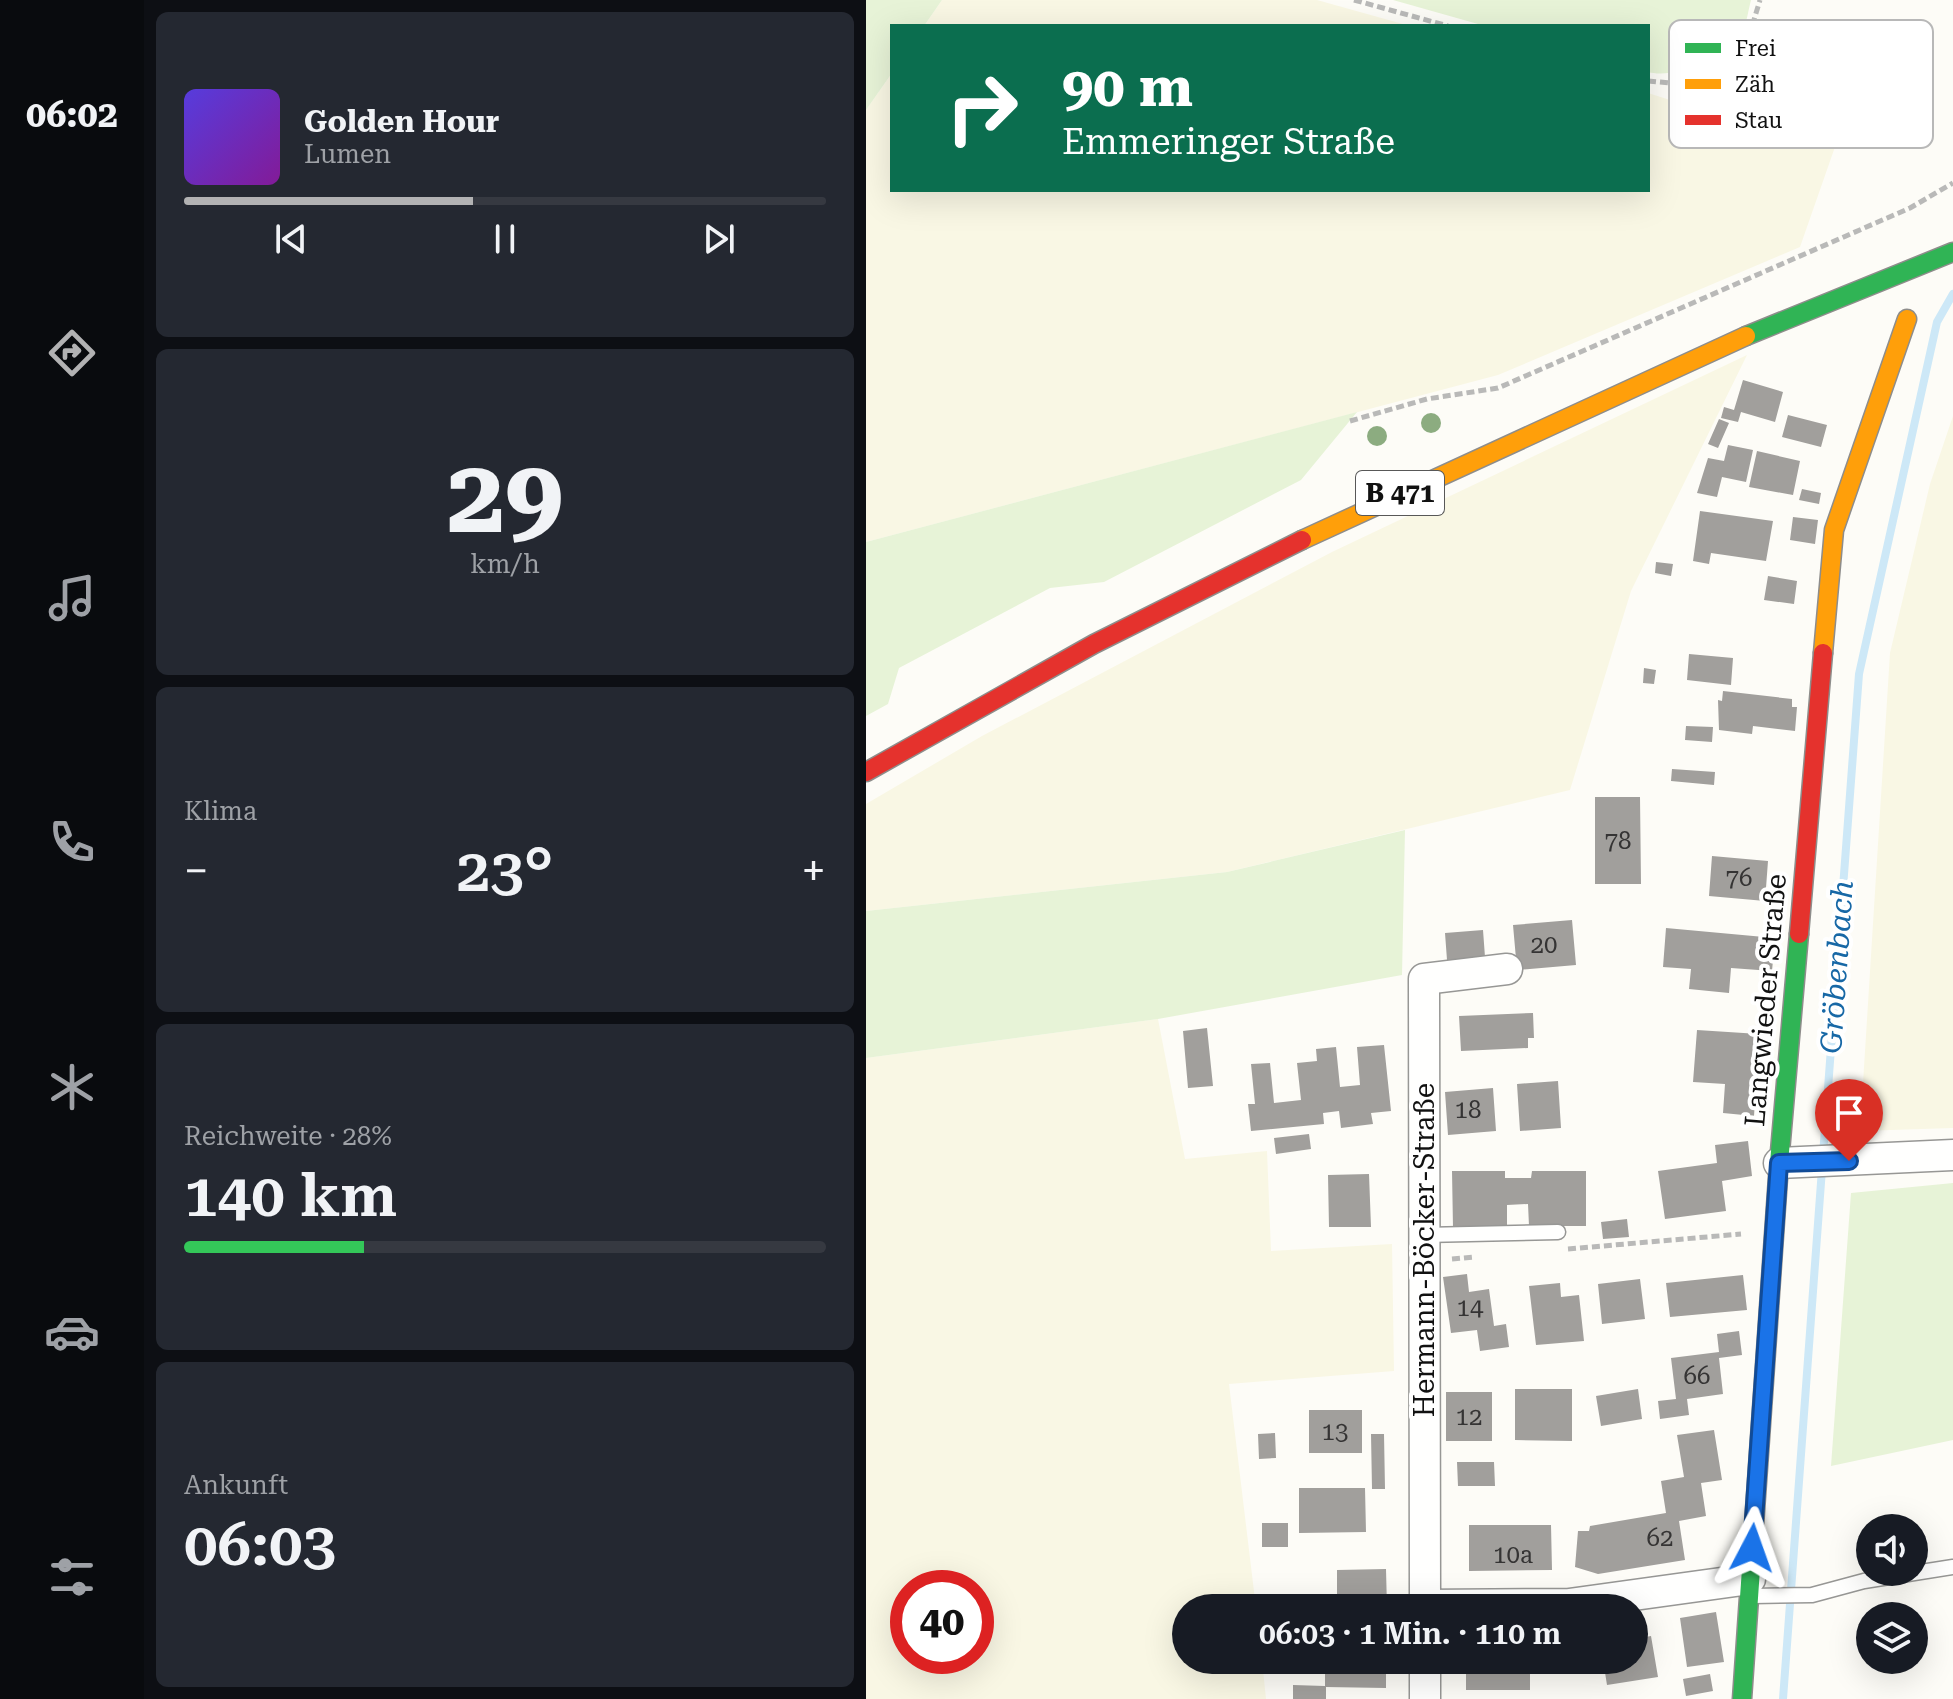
<!DOCTYPE html>
<html lang="de">
<meta charset="utf-8">
<style>
body{margin:0;font-family:"Roboto Serif",serif;background:#242831;color:#f1f3f6;height:100vh;display:flex;flex-direction:column;font-size:30px;white-space:nowrap}
*{box-sizing:border-box;margin:0}
p{font-size:26px;color:#9ea1a6}
.icon{flex:none;width:44px;height:44px;fill:none;stroke:currentColor;stroke-width:2;stroke-linecap:round;stroke-linejoin:round}
.map{position:relative;flex:1;overflow:hidden}
.details{display:flex;flex-direction:column;gap:12px;padding:12px;background:#0d0f14;width:722px}
.details>*{flex:none}
.hud{position:absolute;left:24px;top:24px;width:760px;height:168px;border-radius:0px;box-shadow:0 8px 32px #0002;background:#0b6e4f;color:#fff;overflow:hidden}
.fabs{position:absolute;left:990px;top:1514px;display:grid;gap:16px}
.fabs a{display:grid;place-items:center;width:72px;height:72px;border-radius:50%;background:#171b24;box-shadow:0 8px 32px #0002;font-size:40px}
.speed{position:absolute;left:24px;top:1570px;display:flex;gap:16px;font-size:40px;font-weight:700;text-align:center}
.speed>*{display:grid;place-content:center;width:104px;height:104px;border-radius:50%;background:#171b24;box-shadow:0 8px 32px #0002;line-height:1}
.speed .limit{border:12px solid #d22;background:#fff;color:#111}
.pin{position:absolute;display:grid;place-items:center;width:68px;height:68px;color:#fff;margin:-82px -34px;border-radius:50% 50% 50% 0;rotate:-45deg;box-shadow:0 0 8px #0007}
.pin .icon{rotate:45deg}
.me{position:absolute;width:88px;margin:-44px;rotate:4deg;stroke-linejoin:round;filter:drop-shadow(0 0 6px #0008)}
.turn{display:flex;align-items:center;gap:28px;height:168px;padding:0 40px;font-size:36px}
.turn .icon{width:104px;height:104px;stroke-width:2.5}
.turn b{display:block;font-size:56px;line-height:68px}
.big{font-size:60px;font-weight:600;line-height:1.1}
.details .tile{flex:1;display:flex;flex-direction:column;justify-content:center;gap:12px;min-width:0;padding:0 28px;border-radius:12px;background:#242831}
.details .dial{align-items:center;gap:0}
.dial b{font-size:104px;line-height:1}
.song{display:flex;align-items:center;gap:24px}
.cover{width:96px;height:96px;border-radius:12px;background:linear-gradient(135deg,hsl(250 70% 55%),hsl(290 70% 35%))}
.played{height:8px;border-radius:4px;background:linear-gradient(90deg,#b2b2b3 45%,#363941 45%)}
.keys{display:flex;justify-content:space-around;direction:ltr}
.heat{display:flex;justify-content:space-between;align-items:center;font-size:44px;direction:ltr}
.charge{height:12px;border-radius:6px;background:linear-gradient(90deg,#34c759 28%,#363941 0)}
.trip{position:absolute;left:306px;top:1594px;width:476px;height:80px;border-radius:40px;background:#171b24;box-shadow:0 8px 32px #0002;font-weight:600;line-height:80px;text-align:center}
main{display:flex;flex:1;min-height:0}
.menu{display:flex;flex-direction:column;width:144px;justify-content:space-around;align-items:center;background:#090b0e;color:#9ea1a6}
.menu .icon{width:56px;height:56px}
.menu .selected{color:#b2b2b3}
.menu b{font-size:36px;color:#f1f3f6}
.map>svg:first-child{display:block}
.farmland{fill:#f9f7e4;fill-rule:evenodd}
.green{fill:#e7f3d7}
.lines{fill:none;stroke-linecap:round;stroke-linejoin:round}
.stream{stroke:#cde8f7;stroke-width:8}
.building{fill:#a19f9c}
.lane-casing{stroke:#979795;stroke-width:17}
.street-casing{stroke:#979795;stroke-width:33}
.fast-casing{stroke:#8e8d8b;stroke-width:21}
.slow-casing{stroke:#8e8d8b;stroke-width:21}
.jam-casing{stroke:#8e8d8b;stroke-width:21}
.path{stroke:#b9b9b8;stroke-width:5;stroke-dasharray:8 4;stroke-linecap:butt}
.lane{stroke:#fffffe;stroke-width:14}
.street{stroke:#fffffe;stroke-width:30}
.fast{stroke:#30b455;stroke-width:18}
.slow{stroke:#ff9f0a;stroke-width:18}
.jam{stroke:#e5322d;stroke-width:18}
.tree{fill:#8cac80}
.route-casing{stroke:#114b97;stroke-width:20}
.route{stroke:#1a73e8;stroke-width:14}
.labels{text-anchor:middle;stroke-width:8;stroke-linejoin:round;paint-order:stroke}
.number-label{font-size:24px;fill:#353434}
.shield{fill:#fff;stroke:#585858;stroke-width:2}
.shield-label{font-size:26px;font-weight:bold;fill:#111}
.street-label{font-size:28px;fill:#111;stroke:#fff}
.water-label{font-size:30px;font-style:italic;fill:#1768a6;stroke:#fff}
.key{fill:#fff;stroke:#b8b8b8;stroke-width:2}
.key-label{font-size:22px;fill:#111}
</style>
<main>
<nav class="menu">
<b>06:02</b>
<svg class="icon selected" aria-label="directions" viewBox="0 0 24 24"><path d="M12 3l9 9-9 9-9-9zM9 14v-3h6M13 9l2 2-2 2"/></svg>
<svg class="icon" aria-label="music" viewBox="0 0 24 24"><path d="M9 18V5l10-2v13"/><circle cx="6" cy="18" r="3"/><circle cx="16" cy="16" r="3"/></svg>
<svg class="icon" aria-label="phone" viewBox="0 0 24 24"><path d="M5 4h4l2 5-3 2q2 4 5 5l2-3 5 2v4C11 20 4 13 5 4z"/></svg>
<svg class="icon" aria-label="climate" viewBox="0 0 24 24"><path d="M12 3v18M4 7l16 10M4 17L20 7"/></svg>
<svg class="icon" aria-label="car" viewBox="0 0 24 24"><path d="M5 17H2v-5l4-1 3-4h7l3 4 3 1v5h-3M9 17h6M6 11h13"/><circle cx="7" cy="17" r="2"/><circle cx="17" cy="17" r="2"/></svg>
<svg class="icon" aria-label="filters" viewBox="0 0 24 24"><path d="M4 7h16M4 17h16"/><circle cx="9" cy="7" r="2"/><circle cx="15" cy="17" r="2"/></svg>
</nav>
<section class="details">
<div class="tile">
<div class="song"><i class="cover"></i><div><b>Golden Hour</b><p>Lumen</p></div></div>
<div class="played"></div>
<div class="keys"><svg class="icon" aria-label="previous" viewBox="0 0 24 24"><path d="M18 5L8 12l10 7zM5 5v14"/></svg><svg class="icon" aria-label="pause" viewBox="0 0 24 24"><path d="M8 5v14M16 5v14"/></svg><svg class="icon" aria-label="next" viewBox="0 0 24 24"><path d="M6 5l10 7-10 7zM19 5v14"/></svg></div>
</div>
<div class="tile dial"><b>29</b><p>km/h</p></div>
<div class="tile"><p>Klima</p>
<div class="heat"><a>−</a><b class="big">23°</b><a>+</a></div>
</div>
<div class="tile"><p>Reichweite · 28%</p><b class="big">140 km</b><div class="charge"></div></div>
<div class="tile"><p>Ankunft</p><b class="big">06:03</b></div>
</section>
<div class="map">
<svg width="1087" height="1699" viewBox="0 0 1087 1699">
<rect width="100%" height="100%" fill="#fdfcf7"/>
<path class="farmland" d="M76,0H451L544,26H58Z
M26,73V190H782V93L867,120L970,144L934,247L632,375L0,542V110Z
M881,355L765,591L704,790L361,872L0,911V804L116,736L466,552Z
M1087,416V1128L994,1131L1024,653L1064,484Z
M292,1019L319,1159L401,1151L405,1251L526,1244L528,1371L363,1384L390,1608H320V1660H396L400,1699H0V1058ZM42,1588H110V1656H42Z"/>
<path class="green" d="M0,0H76L58,26H26V73L0,110Z
M527,0H885C882,11 880,28 874,37C859,60 807,79 782,72V26H619Z
M491,412L435,480L238,582L184,588L33,668L22,704L0,716V542Z
M539,830L536,975L292,1019L0,1058V911L361,872Z
M1087,1183V1440L965,1466L985,1193Z"/>
<g class="lines">
<path class="stream" d="M957,1155L993,674L1071,322L1087,294
M917,1699L956,1169"/>
</g>
<path class="building" d="M877,380L917,392L909,422L875,412L872,422L855,418L858,407L868,410Z
M922,415L961,425L955,447L916,437Z
M853,419L863,423L852,448L842,444Z
M862,445L887,450L880,482L856,477L851,497L831,493L842,458L858,461Z
M891,451L934,461L927,495L883,487Z
M936,489L955,493L953,504L933,500Z
M834,511L907,521L900,561L845,553L843,564L827,561Z
M927,517L952,520L949,544L924,540Z
M790,562L807,564L805,576L789,573Z
M902,576L931,581L928,604L898,600Z
M823,654L867,658L865,685L821,680Z
M778,668L790,670L788,684L777,683Z
M857,691L926,699V707H931L929,731L887,726L886,734L853,730L852,700L856,701Z
M820,726L847,727L846,742L819,740Z
M806,769L849,772L848,785L805,781Z
M729,797H774L775,884H729Z
M846,856L902,861L899,901L843,896Z
M706,920L710,965L651,970L647,925Z
M800,928L909,938L906,971L865,968L863,993L823,989L825,969L797,967Z
M617,930L619,957L581,960L579,933Z
M667,1013L668,1038H662V1048L595,1051L593,1016Z
M341,1028L347,1086L322,1088L317,1031Z
M831,1030L893,1034L888,1116L857,1113L859,1084L827,1082Z
M518,1045L525,1111L505,1113L507,1124L475,1128L473,1111L457,1113L458,1124L385,1131L382,1104H389L385,1064L404,1063L408,1103L435,1100L431,1063L451,1061L450,1049L470,1047L474,1087L494,1085L491,1047Z
M692,1081L695,1128L654,1131L651,1084Z
M627,1088L630,1131L582,1135L579,1092Z
M443,1134L445,1149L410,1154L408,1138Z
M882,1141L886,1176L856,1181L860,1211L799,1219L792,1171L851,1163L849,1145Z
M586,1171H639V1178H665L666,1171H720V1226H663L662,1204L641,1205V1228H587Z
M503,1174L505,1227H463L462,1175Z
M761,1219L763,1237L737,1239L735,1222Z
M601,1274L603,1292L623,1289L628,1326L640,1324L643,1347L614,1351L611,1330L585,1333L577,1277Z
M877,1275L881,1310L804,1317L800,1283Z
M774,1279L779,1319L736,1324L732,1284Z
M694,1283L695,1297L713,1295L718,1341L670,1345L663,1286Z
M873,1331L876,1355L853,1358L857,1394L821,1399L823,1415L794,1419L792,1401L810,1399L805,1358L853,1352L851,1334Z
M649,1389H706V1441L649,1440Z
M772,1389L776,1419L735,1426L730,1396Z
M580,1392H626V1441H580Z
M443,1410H496V1453H443Z
M848,1430L856,1480L835,1483L840,1516L813,1521L819,1560L732,1574L709,1567L712,1531H723L724,1526L800,1513L795,1481L818,1477L811,1435Z
M409,1433L410,1458L393,1459L392,1434Z
M505,1434H518L519,1489H506Z
M591,1462H628L629,1486H592Z
M433,1488H499L500,1532L433,1533Z
M396,1523H422V1547H396Z
M603,1525H685L686,1570L603,1571Z
M520,1569L521,1608H471V1570Z
M850,1612L858,1662L821,1667L814,1618Z
M785,1636L792,1677L741,1685L737,1660H768V1639Z
M459,1660H520V1688L460,1687V1699H427V1685L459,1686Z
M600,1660H664V1690H600Z
M844,1674L847,1691L820,1696L817,1679Z"/>
<g class="lines">
<g class="lane-casing">
<path id="lane" d="M558,1235L692,1232
M887,1596L946,1595L998,1581L1087,1567"/>
</g>
<g class="street-casing">
<path id="street" d="M913,1163L1087,1155
M559,1605L558,979L641,969
M559,1608V1605L703,1604L884,1579
M559,1660V1699"/>
</g>
<g class="fast-casing">
<path id="fast" d="M880,336L1087,252
M876,1699L913,1163L933,934"/>
</g>
<g class="slow-casing">
<path id="slow" d="M436,540L880,336
M957,653L968,530L1041,319"/>
</g>
<g class="jam-casing">
<path id="jam" d="M0,772L228,644L436,540
M933,934L957,653"/>
</g>
<path class="path" d="M488,0L582,26
M782,81L825,85L868,59L884,33L894,0
M484,421L561,399L632,388L1044,208L1087,183
M702,1249L875,1234
M586,1259L608,1257"/>
<use href="#lane" class="lane"/>
<use href="#street" class="street"/>
<use href="#fast" class="fast"/>
<use href="#slow" class="slow"/>
<use href="#jam" class="jam"/>
</g>
<g class="tree">
<circle cx="565" cy="423" r="10"/>
<circle cx="511" cy="436" r="10"/>
</g>
<g class="lines">
<g class="route-casing">
<path id="route" d="M886,1548L913,1163L983,1161"/>
</g>
<use href="#route" class="route"/>
</g>
<g class="labels">
<g class="number-label">
<text x="752" y="849">78</text>
<text x="873" y="886">76</text>
<text x="678" y="953">20</text>
<text x="602" y="1118">18</text>
<text x="604" y="1316">14</text>
<text x="831" y="1384">66</text>
<text x="603" y="1425">12</text>
<text x="469" y="1440">13</text>
<text x="794" y="1546">62</text>
<text x="647" y="1563">10a</text>
</g>
<rect class="shield" x="490" y="471" width="88" height="44" rx="6"/>
<g class="shield-label">
<text x="534" y="502">B 471</text>
</g>
<g class="street-label">
<text transform="translate(899 1000) rotate(-85)" y="10">Langwieder Straße</text>
<text transform="translate(558 1250) rotate(-90)" y="10">Hermann-Böcker-Straße</text>
</g>
<g class="water-label">
<text transform="translate(971 967) rotate(-86)" y="10">Gröbenbach</text>
</g>
</g>
<rect x="803" y="20" width="264" height="128" rx="12" class="key"/>
<rect x="819" y="43" width="36" height="10" fill="#30b455"/>
<rect x="819" y="79" width="36" height="10" fill="#ff9f0a"/>
<rect x="819" y="115" width="36" height="10" fill="#e5322d"/>
<g class="key-label">
<text x="869" y="56">Frei</text>
<text x="869" y="92">Zäh</text>
<text x="869" y="128">Stau</text>
</g>
</svg>
<div class="fabs">
<a><svg class="icon" aria-label="sound" viewBox="0 0 24 24"><path d="M4 9h4l5-4v14l-5-4H4zM17 9q2 3 0 6"/></svg></a>
<a><svg class="icon" aria-label="layers" viewBox="0 0 24 24"><path d="M12 4l9 5-9 5-9-5zM3 14l9 5 9-5"/></svg></a>
</div>
<div class="speed"><div class="limit">40</div></div>
<div class="pin" style="left:983px;top:1161px;background:#d93025"><svg class="icon" aria-label="arrive" viewBox="0 0 24 24"><path d="M6 21V4h12l-3 4 3 4H6"/></svg></div>
<svg class="me" style="left:886px;top:1548px" viewBox="-20 -20 40 40"><path d="M0-17L14 15 0 8-14 15z" fill="#1a73e8" stroke="#fff" stroke-width="4"/></svg>
<div class="trip">06:03 · 1 Min. · 110 m</div>
<div class="hud">
<div class="turn"><svg class="icon" aria-label="right" viewBox="0 0 24 24"><path d="M7 20v-9h11M14 6l5 5-5 5"/></svg><div><b>90 m</b>Emmeringer Straße</div></div>
</div>
</div>
</main>
